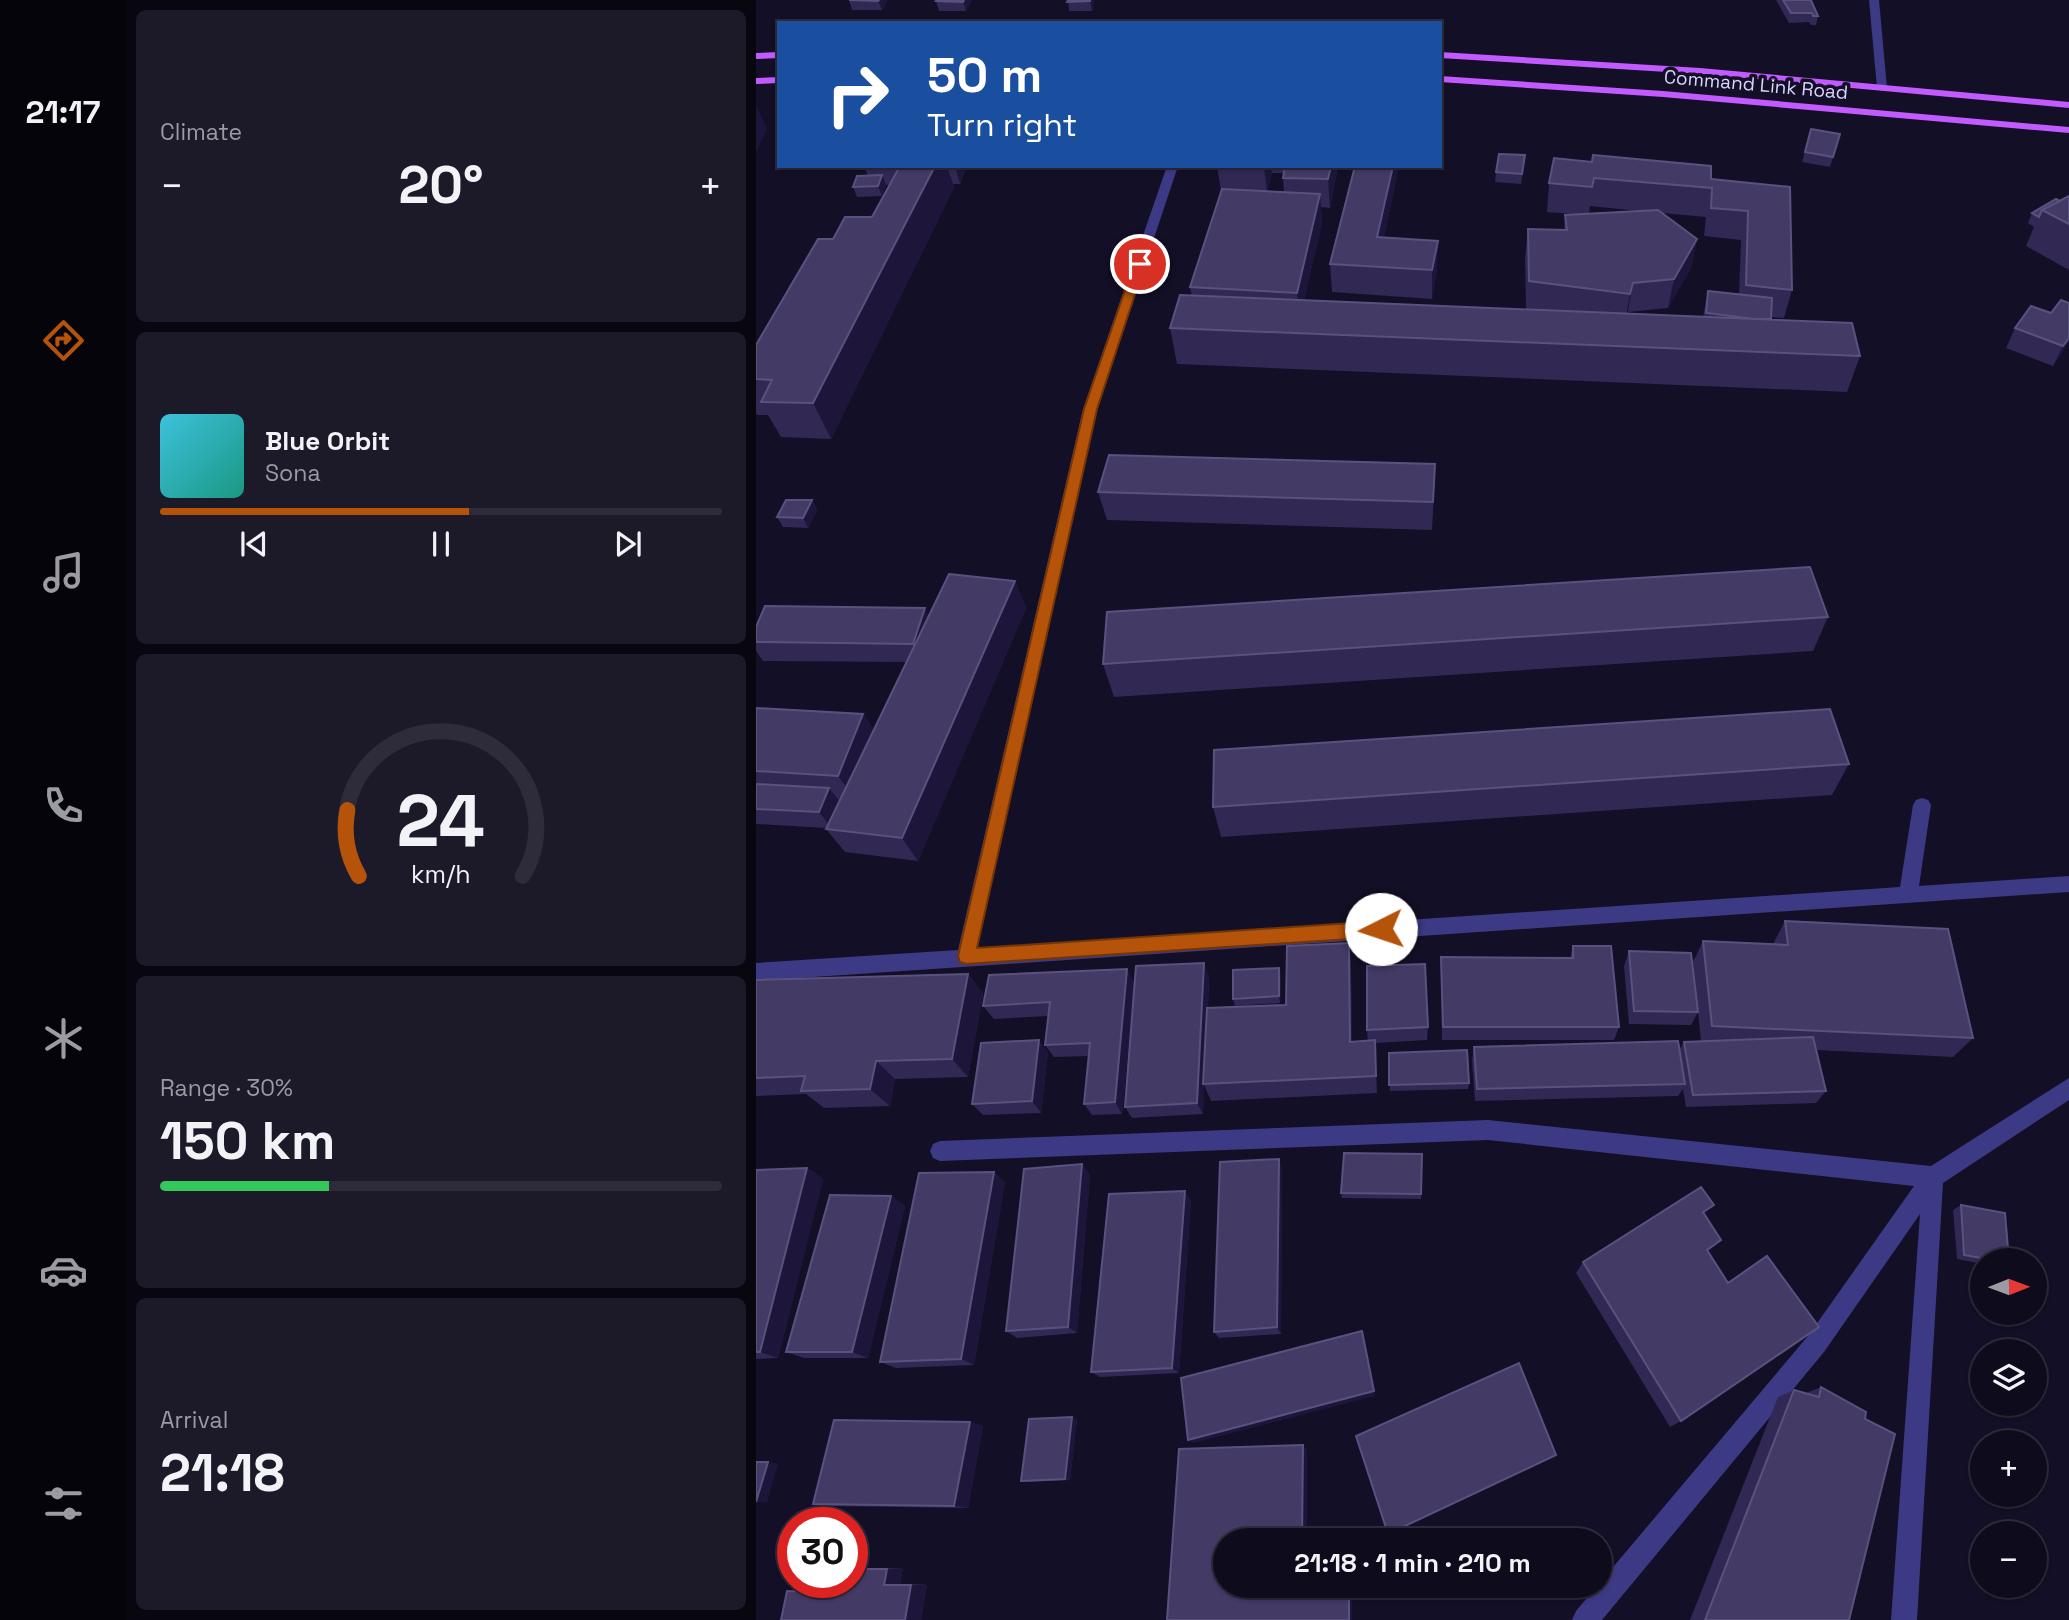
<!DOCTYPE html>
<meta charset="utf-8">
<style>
body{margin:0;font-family:"Space Grotesk",sans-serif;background:#1c1929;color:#f1f3f6;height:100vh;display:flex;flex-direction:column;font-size:26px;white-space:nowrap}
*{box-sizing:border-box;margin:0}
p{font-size:23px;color:#9b9ba3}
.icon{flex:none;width:38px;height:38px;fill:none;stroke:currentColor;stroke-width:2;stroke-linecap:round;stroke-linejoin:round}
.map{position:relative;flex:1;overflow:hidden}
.panel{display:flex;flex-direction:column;gap:10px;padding:10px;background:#08060f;width:630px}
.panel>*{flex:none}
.banner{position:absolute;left:21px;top:21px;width:665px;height:147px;border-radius:0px;box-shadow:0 2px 5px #0004,0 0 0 2px #2e2b3b;background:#1a4fa0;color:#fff;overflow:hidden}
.needle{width:46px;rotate:89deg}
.buttons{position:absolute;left:1214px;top:1248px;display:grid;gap:14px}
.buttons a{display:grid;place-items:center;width:77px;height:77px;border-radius:50%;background:#0e0b1c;box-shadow:0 2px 5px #0004,0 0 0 2px #2e2b3b;font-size:35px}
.speed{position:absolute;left:21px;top:1507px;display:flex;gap:14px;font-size:35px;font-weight:700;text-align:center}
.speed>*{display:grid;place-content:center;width:91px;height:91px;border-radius:50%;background:#0e0b1c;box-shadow:0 2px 5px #0004,0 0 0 2px #2e2b3b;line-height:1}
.speed .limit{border:10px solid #d22;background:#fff;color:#111}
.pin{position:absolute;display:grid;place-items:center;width:60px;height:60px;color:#fff;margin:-30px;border:4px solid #fff;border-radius:50%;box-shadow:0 2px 7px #0007}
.me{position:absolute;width:77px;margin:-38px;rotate:266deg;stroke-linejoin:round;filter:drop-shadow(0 0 5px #0008)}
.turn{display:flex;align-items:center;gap:24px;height:147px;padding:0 35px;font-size:32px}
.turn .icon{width:91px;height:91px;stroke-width:2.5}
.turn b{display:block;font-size:49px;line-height:60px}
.big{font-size:52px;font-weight:700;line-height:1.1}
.panel .widget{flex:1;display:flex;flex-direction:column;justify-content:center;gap:10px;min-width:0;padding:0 24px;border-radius:10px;background:#1c1929}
.panel .dial{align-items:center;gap:0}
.dial svg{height:182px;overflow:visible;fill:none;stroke:#2e2b3b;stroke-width:7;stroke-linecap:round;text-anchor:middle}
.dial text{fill:#f1f3f6;stroke:none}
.song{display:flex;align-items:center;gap:21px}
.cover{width:84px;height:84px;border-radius:10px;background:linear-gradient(135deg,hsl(190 70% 55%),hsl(170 70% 35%))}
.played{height:7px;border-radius:4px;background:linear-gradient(90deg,#b45309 55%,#2e2b3b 55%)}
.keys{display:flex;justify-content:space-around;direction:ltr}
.heat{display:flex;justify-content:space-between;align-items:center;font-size:38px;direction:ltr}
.charge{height:10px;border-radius:5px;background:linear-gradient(90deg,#34c759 30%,#2e2b3b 0)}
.trip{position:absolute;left:457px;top:1528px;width:399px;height:70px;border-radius:35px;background:#0e0b1c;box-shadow:0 2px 5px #0004,0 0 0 2px #2e2b3b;font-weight:700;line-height:70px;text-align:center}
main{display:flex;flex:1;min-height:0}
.tabs{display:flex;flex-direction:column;width:126px;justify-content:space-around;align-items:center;background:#06040b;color:#9b9ba3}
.tabs .icon{width:49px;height:49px}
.tabs .on{color:#b45309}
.tabs b{font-size:32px;color:#f1f3f6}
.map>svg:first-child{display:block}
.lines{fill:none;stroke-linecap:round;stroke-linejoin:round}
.minor{fill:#3d3a85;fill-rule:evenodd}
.primary{fill:#c25bff;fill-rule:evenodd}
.wall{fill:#312854;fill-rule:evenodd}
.shaded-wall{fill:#1d163a}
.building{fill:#433a66;stroke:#5a527e;stroke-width:2}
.route{fill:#b45309;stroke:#753606;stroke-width:2}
.labels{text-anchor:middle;stroke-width:7;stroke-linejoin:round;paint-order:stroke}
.far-street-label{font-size:19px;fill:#d9d4ff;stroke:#130f26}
</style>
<main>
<nav class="tabs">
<b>21:17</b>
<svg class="icon on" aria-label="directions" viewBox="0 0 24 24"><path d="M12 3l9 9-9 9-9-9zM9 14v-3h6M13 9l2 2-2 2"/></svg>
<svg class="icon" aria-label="music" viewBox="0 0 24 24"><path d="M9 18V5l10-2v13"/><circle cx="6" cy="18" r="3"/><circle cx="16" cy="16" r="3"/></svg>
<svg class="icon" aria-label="phone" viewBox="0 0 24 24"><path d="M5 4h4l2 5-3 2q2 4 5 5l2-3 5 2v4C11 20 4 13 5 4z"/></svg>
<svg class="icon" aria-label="climate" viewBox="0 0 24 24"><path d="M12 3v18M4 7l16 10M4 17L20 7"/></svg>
<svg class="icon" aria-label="car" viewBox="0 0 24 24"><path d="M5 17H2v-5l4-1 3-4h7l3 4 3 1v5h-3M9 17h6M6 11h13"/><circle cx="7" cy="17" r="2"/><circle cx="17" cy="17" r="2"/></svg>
<svg class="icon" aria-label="filters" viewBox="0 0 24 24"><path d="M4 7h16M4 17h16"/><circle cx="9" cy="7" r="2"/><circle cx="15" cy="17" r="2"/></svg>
</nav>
<section class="panel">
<div class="widget"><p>Climate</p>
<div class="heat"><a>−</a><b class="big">20°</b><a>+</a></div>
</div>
<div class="widget">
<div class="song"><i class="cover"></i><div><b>Blue Orbit</b><p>Sona</p></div></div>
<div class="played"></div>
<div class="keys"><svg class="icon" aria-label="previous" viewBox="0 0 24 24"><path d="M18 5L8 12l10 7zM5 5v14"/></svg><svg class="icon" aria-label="pause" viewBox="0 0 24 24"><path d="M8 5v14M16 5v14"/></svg><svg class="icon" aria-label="next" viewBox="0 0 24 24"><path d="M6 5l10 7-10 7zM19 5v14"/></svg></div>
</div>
<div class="widget dial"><svg viewBox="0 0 100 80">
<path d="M14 69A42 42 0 1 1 86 69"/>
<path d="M14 69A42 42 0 0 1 9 40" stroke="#b45309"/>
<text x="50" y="56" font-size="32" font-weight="700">24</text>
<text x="50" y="72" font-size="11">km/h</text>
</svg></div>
<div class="widget"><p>Range · 30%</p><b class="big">150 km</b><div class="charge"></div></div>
<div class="widget"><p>Arrival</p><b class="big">21:18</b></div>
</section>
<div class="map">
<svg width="1313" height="1620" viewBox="0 0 1313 1620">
<rect width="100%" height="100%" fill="#130f26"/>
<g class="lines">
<path class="minor" d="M1113,0H1123L1131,88L1126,91L1121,88Z
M411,166H422L341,409L221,949L1144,887L1157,805L1160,800L1166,798L1172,800L1175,805L1163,886L1313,876V892L0,981V963L202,950L327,409Z
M1313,1078V1100L1187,1183L1161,1620H1135L1164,1214L1068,1352L846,1620H816L820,1611L1052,1336L1158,1186L732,1140L184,1161L177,1158L174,1151L177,1144L184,1141L732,1120L1175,1166Z"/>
<path class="primary" d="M23,52V58L0,59V53Z
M684,52L944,68L1313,102V108L944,74L684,58Z
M684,76L907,91L1313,127V133L907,97L684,82Z
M23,77V83L0,84V78Z"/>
</g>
<path class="wall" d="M93,0H131L126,10H96Z
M181,0H216L210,11H183L180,1Z
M312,0H338L336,11H313Z
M1020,0H1055L1062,16L1060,25H1055L1053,22L1033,23Z
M1055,129L1084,134L1074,167L1046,162Z
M798,158L955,179L1034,187L1036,290L1028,318L1015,317V319L1104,356L1091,392L421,364L414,328L436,296L434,287L466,191H465L461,166H582L574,208L565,207L566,223L548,300L770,309L769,258L772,229L808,230L809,215L818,214L791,212L793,183ZM516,173H528L527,178L528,192H511ZM834,206L883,211L833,213ZM906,213L950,217L948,236L985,240L983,295L952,291L947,317L872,313V312L912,308L935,268L941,239Z
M768,165L765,184L739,182L740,172Z
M108,166H211L204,184H197L198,187L75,439L25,437L12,415H1L0,413V345L77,239L116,217L134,184L130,185L126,196L101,197L97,187L112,176Z
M599,166H643L628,237L681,269L676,299L576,292L574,264Z
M1313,196V270L1270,246L1278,227L1272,223L1276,213Z
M1313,303V341L1297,366L1250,348L1259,328L1295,313Z
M342,492H678L676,530L351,520Z
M56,500L61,510L52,528L27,527L21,517Z
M259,581L270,608L162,861L89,852L70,829L71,828L0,824V708L107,714L118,730L151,662L7,661L0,651V627L173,616Z
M1072,617L1057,651L358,697L347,664Z
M1093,764L1076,795L465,837L457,807Z
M1029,921L1217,1038L1197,1057L1061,1050L1070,1091L1060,1103L930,1107L927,1089L922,1096L719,1101L716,1060L718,1047L923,1050L928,1042L945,1041L937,962L947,941L1017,944Z
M817,946L863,1027L858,1040H686L685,957L814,958Z
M873,951L942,1012L935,1025L873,1024L868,966Z
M448,963L453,977L452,1008L530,1005L595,964L596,1042L612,1041L611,1030L672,1027L671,1040L619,1043L621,1093L455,1101L448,1085L447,1114L376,1118L369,1107Z
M523,968L525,975L524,1003L479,1006L477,999Z
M371,969L378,983L366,1114L336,1115L328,1104L333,1056L298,1057L289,1045L292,1016L238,1019L227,1006Z
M212,974L227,994L212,1077L139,1079L134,1106L68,1108L50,1094L0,1096V980Z
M292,1052L285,1113L227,1115L216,1104Z
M633,1053L713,1083L712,1089L634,1091Z
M666,1154L665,1199L586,1198L585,1193Z
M326,1164L334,1175L321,1333L261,1338L250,1331Z
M51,1168L67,1179L22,1358L0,1359V1170Z
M526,1169L525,1334L463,1338L458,1332Z
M249,1182L218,1365L140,1368L124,1362Z
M135,1196L149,1206L112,1358H48L30,1352Z
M435,1200L423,1373L344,1377L335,1372Z
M1205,1205L1253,1260H1227V1264L1201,1259L1197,1210Z
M949,1215L953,1253L972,1283L925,1421L914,1427L820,1273L827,1262Z
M1065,1387L1109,1419L1093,1620H934L1022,1397L1038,1390L1050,1393Z
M321,1419L314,1480L271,1482L265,1481Z
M214,1422L227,1426L212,1508L75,1506L57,1504Z
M547,1445L551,1450V1540H469V1586H551V1594L596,1592V1620H411L423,1449Z
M96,1568H147L144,1584H171L165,1620H25L31,1591L62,1590Z"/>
<path class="shaded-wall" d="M123,0H131L126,10L122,1Z
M208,0H216L210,11L207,2Z
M334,0H338L336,11L334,1Z
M0,104L11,129L0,153Z
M179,166H191L198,187L75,439L57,403Z
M199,166H211L204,184Z
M508,166H515L516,173L511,193Z
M575,166H582L574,208L572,179Z
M637,166H643L622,265L621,237Z
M126,175L130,185L126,196L122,186Z
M564,194L566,223L543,321L541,293Z
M941,239L935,268L912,308L918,279Z
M682,241L681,269L676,299V270Z
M877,283L872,312L869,322L874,294Z
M1313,338V341L1297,366L1307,346Z
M56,500L61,510L52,528L47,518Z
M259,581L270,608L162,861L146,838Z
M169,608L178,626L167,662L157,644Z
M107,714L124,739L100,800L82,776Z
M73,788L86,804L76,829L63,812Z
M593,943L595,964L596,1060L594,1042Z
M448,963L453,977L447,1114L441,1103Z
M523,968L525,975L524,1003L523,996Z
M371,969L378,983L366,1114L359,1102Z
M212,974L227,994L212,1077L196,1059Z
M283,1040L292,1052L285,1113L276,1101Z
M120,1061L139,1079L134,1106L114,1089Z
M523,1159L526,1169L525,1334L521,1327Z
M326,1164L334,1175L321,1333L312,1327Z
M51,1168L67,1179L22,1358L4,1352Z
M238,1172L249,1182L218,1365L205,1359Z
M429,1191L435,1200L423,1373L416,1368Z
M135,1196L149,1206L112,1358L96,1352Z
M958,1205L946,1219L947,1212Z
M965,1240L953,1252L939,1262L951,1250Z
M606,1331L619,1396L438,1443L432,1440Z
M316,1417L321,1419L314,1480L309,1479Z
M214,1422L227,1426L212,1508L198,1506Z
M547,1445L551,1450V1540H546Z
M800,1455L632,1535V1534Z
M12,1462L22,1464L11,1503L0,1502Z
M147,1568L144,1584L128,1585L131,1569Z
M171,1584L165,1620H149L155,1585Z
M546,1586H551V1594L546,1596Z
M596,1592V1620H593V1594Z"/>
<path class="building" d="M93,0H123L122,1Z
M181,0H208L207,2L180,1Z
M312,0H334V1L311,2Z
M1027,0H1055L1062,16H1057L1056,13H1035Z
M1055,129L1084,134L1077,157L1049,152Z
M743,154L769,155L766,174L740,172Z
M837,155L955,166V179L1034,187L1036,290L990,285L992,211L955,208L956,188L838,178L836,187L793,183L798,158L836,162Z
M144,166H179L57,403L5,402L16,380L0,379V345L62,239H77L89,217H116Z
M529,166H575L572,179L527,178Z
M599,166H637L621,237L682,241L676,270L574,264Z
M126,175L122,186L97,187L101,176Z
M466,189L564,194L541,293L434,287Z
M1313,196V224L1286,210Z
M1300,199L1304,201L1286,210L1283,217L1276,213Z
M902,210L941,239L918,279L877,283L874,294L773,281L772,229L811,230L809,215Z
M952,291L1016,298L1015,319H999L950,313Z
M424,295L1096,323L1104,356L414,328Z
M1305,300L1313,303V338L1307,346L1259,328L1275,306L1295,313Z
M353,455L679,464L677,502L342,492Z
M30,500H56L47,518L21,517Z
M1054,567L1072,617L347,664L351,612Z
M193,574L259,581L146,838L70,829Z
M9,606L169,608L157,644L0,642V627Z
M0,708L107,714L82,776L0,771Z
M1074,709L1093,764L457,807L458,750Z
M0,784L73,788L63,812L0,809Z
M1029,921L1192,929L1217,1038L956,1026L947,941L1032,945Z
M593,943L594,1042L619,1040L620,1076L447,1084L451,1008L530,1005L531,946Z
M817,946H855L863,1027H687L685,957L817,958Z
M873,951L935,953L942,1012L878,1011Z
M448,963L441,1103L369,1107L380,966Z
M669,964L672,1027L611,1030V966Z
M523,968V996L477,999V970Z
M371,969L359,1102L328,1104L334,1043L289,1045L294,1002L227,1006L233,975Z
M212,974L196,1059L120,1061L114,1089L45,1091L49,1076L0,1078V980Z
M1057,1037L1070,1091L937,1095L928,1042Z
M283,1040L276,1101L216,1104L225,1043Z
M922,1041L929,1084L721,1089L718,1047Z
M711,1050L713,1083L633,1085V1053Z
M588,1153L666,1154L665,1194L585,1193Z
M523,1159L521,1327L458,1332L464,1162Z
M326,1164L312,1327L250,1331L268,1169Z
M51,1168L4,1352H0V1170Z
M238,1172L205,1359L124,1362L163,1173Z
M945,1187L958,1205L947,1212L965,1240L951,1250L972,1283L1011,1256L1063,1327L925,1421L827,1262Z
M429,1191L416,1368L335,1372L353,1194Z
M74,1195L135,1196L96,1352H30Z
M1205,1205L1249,1213L1253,1260H1236L1208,1255Z
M606,1331L618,1391L432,1440L425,1378Z
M763,1363L800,1455L632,1534L600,1436Z
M1065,1387L1110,1412L1109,1419L1139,1434L1093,1620H949L1038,1390L1063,1397Z
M316,1417L309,1479L265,1481L273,1419Z
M78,1420L214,1422L198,1506L57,1504Z
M547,1445L546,1540H469V1586H546V1596L593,1594V1620H411L423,1449Z
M0,1462H12L0,1502Z
M96,1569H131L128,1585H155L149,1620H25L31,1591L61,1592L64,1582H96Z"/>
<path class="route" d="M384,260L389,264L341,409L221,948L625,921L631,924L634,929L631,934L625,937L210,964L204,962L202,956L328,409L378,264Z"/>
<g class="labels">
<g class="far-street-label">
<text transform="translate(1000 84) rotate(5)" y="7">Command Link Road</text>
</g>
</g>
</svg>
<div class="buttons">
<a><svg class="needle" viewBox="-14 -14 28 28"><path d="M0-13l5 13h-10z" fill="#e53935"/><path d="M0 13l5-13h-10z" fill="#9b9ba3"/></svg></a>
<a><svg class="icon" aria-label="layers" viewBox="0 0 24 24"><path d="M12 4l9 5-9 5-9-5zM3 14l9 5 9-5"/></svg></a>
<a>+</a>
<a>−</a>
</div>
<div class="speed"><div class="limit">30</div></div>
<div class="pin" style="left:384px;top:264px;background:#d93025"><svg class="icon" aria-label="arrive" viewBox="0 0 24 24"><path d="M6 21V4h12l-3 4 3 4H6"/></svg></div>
<svg class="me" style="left:625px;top:929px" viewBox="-20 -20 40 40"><circle r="19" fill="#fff"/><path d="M0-13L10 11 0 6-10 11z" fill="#b45309"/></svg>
<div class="trip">21:18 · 1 min · 210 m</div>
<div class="banner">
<div class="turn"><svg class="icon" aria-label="right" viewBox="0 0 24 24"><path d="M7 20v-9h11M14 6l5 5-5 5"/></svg><div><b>50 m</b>Turn right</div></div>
</div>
</div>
</main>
